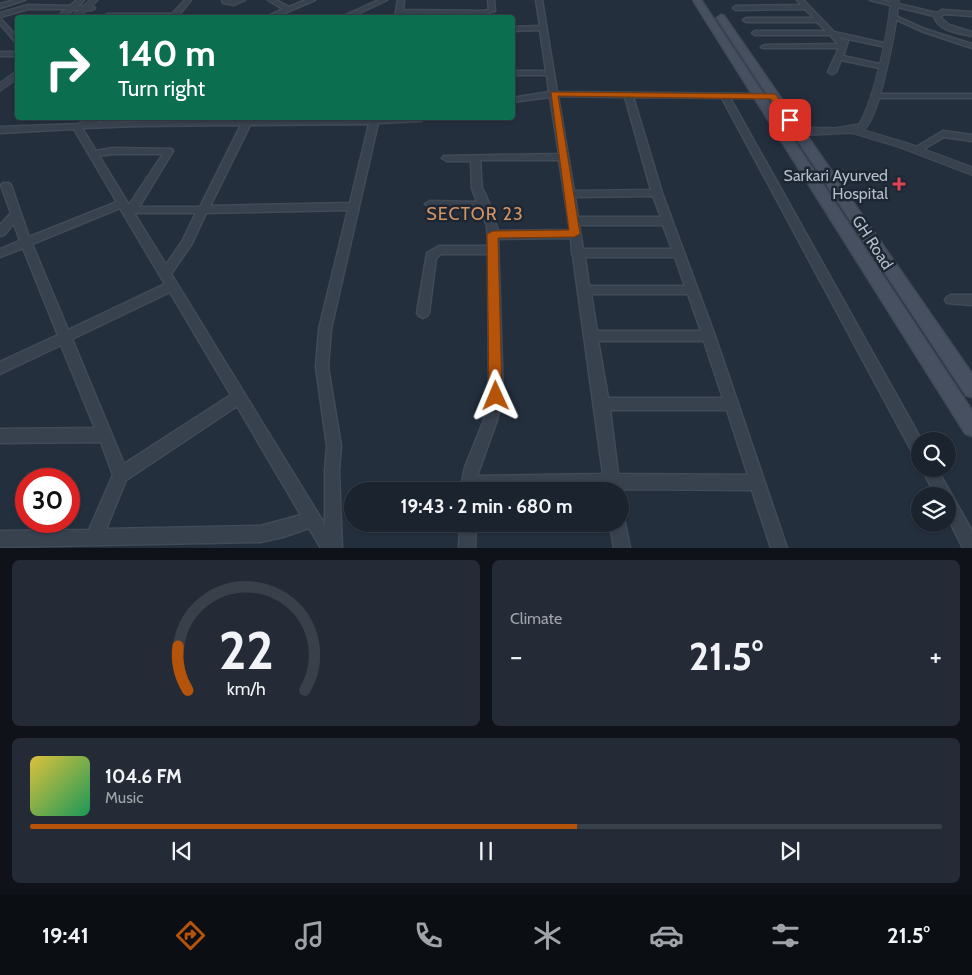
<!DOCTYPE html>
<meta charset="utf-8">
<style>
body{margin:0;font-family:Cabin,sans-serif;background:#242b36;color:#f1f3f6;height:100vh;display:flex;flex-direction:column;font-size:19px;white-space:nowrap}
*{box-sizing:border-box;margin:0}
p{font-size:16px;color:#a0a4aa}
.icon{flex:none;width:28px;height:28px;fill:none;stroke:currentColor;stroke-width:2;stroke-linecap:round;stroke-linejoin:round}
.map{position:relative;height:548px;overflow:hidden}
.panel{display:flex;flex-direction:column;gap:12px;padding:12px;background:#0f1319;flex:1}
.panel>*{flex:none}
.guide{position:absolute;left:15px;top:15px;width:500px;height:105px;border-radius:5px;box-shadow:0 1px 4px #0004,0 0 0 1px #39404a;background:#0b6e4f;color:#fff;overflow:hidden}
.tools{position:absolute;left:911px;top:432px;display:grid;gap:10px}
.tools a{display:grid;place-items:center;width:45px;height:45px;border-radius:50%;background:#1b232e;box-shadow:0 1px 4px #0004,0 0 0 1px #39404a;font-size:25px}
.speed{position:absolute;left:15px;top:468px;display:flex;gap:10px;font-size:25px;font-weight:700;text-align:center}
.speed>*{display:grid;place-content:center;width:65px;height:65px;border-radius:50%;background:#1b232e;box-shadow:0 1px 4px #0004,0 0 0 1px #39404a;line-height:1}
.speed .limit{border:8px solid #d22;background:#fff;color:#111}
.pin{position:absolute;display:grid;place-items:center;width:42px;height:42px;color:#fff;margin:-21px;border-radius:10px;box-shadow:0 2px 8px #0006}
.me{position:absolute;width:55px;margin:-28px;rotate:359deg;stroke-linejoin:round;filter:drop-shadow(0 0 4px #0008)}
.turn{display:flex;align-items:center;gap:18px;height:105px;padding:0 20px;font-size:22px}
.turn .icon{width:65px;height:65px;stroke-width:2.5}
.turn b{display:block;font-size:35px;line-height:42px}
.big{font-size:38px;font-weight:700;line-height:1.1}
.panel .card{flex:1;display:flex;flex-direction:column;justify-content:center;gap:8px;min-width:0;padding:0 18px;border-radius:8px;background:#242b36}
.panel .dial{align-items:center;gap:0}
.dial svg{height:130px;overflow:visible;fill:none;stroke:#39404a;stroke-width:7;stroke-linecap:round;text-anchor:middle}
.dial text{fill:#f1f3f6;stroke:none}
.song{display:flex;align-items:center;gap:15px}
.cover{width:60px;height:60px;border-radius:8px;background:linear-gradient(135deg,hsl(50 70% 55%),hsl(150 70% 35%))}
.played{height:5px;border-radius:2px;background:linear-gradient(90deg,#b45309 60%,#39404a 60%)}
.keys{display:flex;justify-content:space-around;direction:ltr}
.heat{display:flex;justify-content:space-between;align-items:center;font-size:28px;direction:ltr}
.panel .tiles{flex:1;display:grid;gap:12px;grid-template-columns:1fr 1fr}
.card:last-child{grid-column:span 2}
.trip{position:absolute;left:344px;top:482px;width:285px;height:50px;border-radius:25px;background:#1b232e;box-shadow:0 1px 4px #0004,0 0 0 1px #39404a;font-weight:700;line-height:50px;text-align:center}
.tab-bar{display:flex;height:80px;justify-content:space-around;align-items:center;background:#0b0e12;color:#a0a4aa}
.tab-bar .icon{width:35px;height:35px}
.tab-bar .current{color:#b45309}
.tab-bar b{font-size:22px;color:#f1f3f6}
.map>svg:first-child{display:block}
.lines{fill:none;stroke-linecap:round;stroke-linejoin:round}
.minor-casing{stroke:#414a57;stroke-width:3}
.tertiary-casing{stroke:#414a57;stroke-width:2}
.secondary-casing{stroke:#414a57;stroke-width:3}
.minor{fill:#38414e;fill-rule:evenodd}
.tertiary{fill:#38414e;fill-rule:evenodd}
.secondary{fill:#465061;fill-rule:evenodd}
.route{fill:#b45309;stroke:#753606}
.health-dot{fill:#e0444e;stroke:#1d2633;stroke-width:2}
.labels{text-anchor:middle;stroke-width:5;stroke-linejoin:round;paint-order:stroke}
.poi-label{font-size:16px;fill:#b4bcc9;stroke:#1d2633;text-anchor:end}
.street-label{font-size:16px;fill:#b4bcc9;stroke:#1d2633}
.neighbourhood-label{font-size:18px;letter-spacing:1px;fill:#d59563;stroke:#1d2633}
</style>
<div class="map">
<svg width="972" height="548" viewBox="0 0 972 548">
<rect width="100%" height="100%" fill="#242f3e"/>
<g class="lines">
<g class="minor-casing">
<path id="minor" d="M15,0H25L0,8V4Z
M77,0H84L78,6H92L95,8L92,10H73L64,18H56L66,9H28L0,17V13L28,5L70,6Z
M185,0H191L176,18H105L104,16L107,14H172Z
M222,0H245L234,5L223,3Z
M268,0H276L289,7L306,0H315L273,18H263L283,9Z
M379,0H387L349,18H339Z
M398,0H404L403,10L482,11L489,10L488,0H494L495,11L485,14L486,18H480L478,14H402L401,18H395Z
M536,0H542L557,92L773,94L777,96L773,98H730L922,441H920V459L915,457L722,98L633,97L662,193L715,336L787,548H771L752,490L620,489V493L605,491V489L460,491L465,467L484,420L489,396L488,254H441L436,258L429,313L427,316L423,318L419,316L417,313L427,253L439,246H488L487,226L480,208L430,207L425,204L430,201L477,202L472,188L471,161H447L442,158L444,156L559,154L550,97L512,102V98L549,92L547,75H512V71H546L540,30L512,31V27L540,26ZM558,96L625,97L651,190L574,191ZM480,160H559L570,230L498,231L490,205L482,188ZM653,196L661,217H578L575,197ZM579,225H663L672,249H583ZM571,238L572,253L573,256L603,474L477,476L497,420L503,396L498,239ZM585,257H675L685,286H589ZM591,294H688L701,331H597ZM598,341H704L723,398H608ZM610,410H727L748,475L618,474Z
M797,0H803L834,32L888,44V46L886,47L839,37L842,40L845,39L848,41L843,56L884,65V69L841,60L836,72L832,74L828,72L839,48H763L761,47L765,45L838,44L830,35H755L752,33L755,31H826L817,22H746L743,20L746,18H814L805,9L736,10L733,8L736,6L801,5Z
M870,0H881L937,13L942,10L972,12V16L944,14L940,17L949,25L972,32V36C959,33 938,31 934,16Z
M890,15H894L925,29L972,44V48L921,31L890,17Z
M0,18L18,38V45L0,24Z
M0,52H18V56H0Z
M872,94H972V98H872Z
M94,118H104L96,123L244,120L245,118H253L252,120L425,118L421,121L378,123L331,329L328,367L341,446L339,471L342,548H321L309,528L283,537L260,542L0,547V531L89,530L113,475L101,442L0,443V429L95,428L61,345L0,374V362L58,335L23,248L0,257V249L20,241L14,223L4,235L0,236V225L11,213L1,185L3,183H9L11,185L29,237L117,202L74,129L0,133V127L78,124ZM369,124L350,203L210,206L250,125ZM241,125L200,207H139L173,151L172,149L113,148L96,151L82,128L140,126ZM113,154H163L129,205L99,156ZM120,208L165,284L68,330L32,244ZM348,210L319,329L316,367L327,446L325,471V525L171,274L191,245L206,213ZM134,213H196L183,240L166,265ZM170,292L231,395L124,464L72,339ZM237,406L301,515L260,526L106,529L126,480Z
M943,131L972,135V141L944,137L920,151L917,152L913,149Z
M951,295H972V305L947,303L945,300L947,297Z
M922,469H937L972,531V548H963L948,518V496H936Z
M620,517L624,518L630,548H614L610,524H620Z
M460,524H476L475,548H459Z"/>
</g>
<g class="tertiary-casing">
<path id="tertiary" d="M90,0H98L79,18H70Z
M891,0H899C897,21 880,122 863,130L907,143L972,167V175L899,147L852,133L810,135L779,133L774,130L779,127L836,128L859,124C875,97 888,32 891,0Z
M18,70V78L0,91V83Z"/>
</g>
<g class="secondary-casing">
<path id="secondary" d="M693,0H701L972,411V436L965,433Z
M721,15L724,16L972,374V397L966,395L717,18Z"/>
</g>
<use href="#minor" class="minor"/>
<use href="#tertiary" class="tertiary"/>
<use href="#secondary" class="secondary"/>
</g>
<path class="route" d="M551,92L773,94L776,95L794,120L787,122L771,99L558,96L580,234L574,237L498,238L502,396L500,401L496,403L491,401L489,396L487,234L493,231L569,230Z"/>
<path class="health-dot" d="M896.5 176.5h5v5h5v5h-5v5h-5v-5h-5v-5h5z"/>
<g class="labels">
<g class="poi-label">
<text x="888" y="181">Sarkari Ayurved<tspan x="888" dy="18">Hospital</tspan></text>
</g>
<g class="street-label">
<text transform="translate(873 242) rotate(57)" y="6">GH Road</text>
</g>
<g class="neighbourhood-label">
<text x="475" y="220">SECTOR 23</text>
</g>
</g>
</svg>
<div class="tools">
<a><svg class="icon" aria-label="search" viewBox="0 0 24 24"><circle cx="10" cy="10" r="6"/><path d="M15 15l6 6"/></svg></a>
<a><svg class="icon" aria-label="layers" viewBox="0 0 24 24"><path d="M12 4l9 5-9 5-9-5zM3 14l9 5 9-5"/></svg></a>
</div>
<div class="speed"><div class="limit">30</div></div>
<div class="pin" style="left:790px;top:120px;background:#d93025"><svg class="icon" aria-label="arrive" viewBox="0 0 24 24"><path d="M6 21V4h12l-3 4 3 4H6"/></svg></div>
<svg class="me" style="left:496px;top:396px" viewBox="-20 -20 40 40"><path d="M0-17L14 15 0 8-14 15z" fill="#b45309" stroke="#fff" stroke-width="4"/></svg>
<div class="trip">19:43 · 2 min · 680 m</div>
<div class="guide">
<div class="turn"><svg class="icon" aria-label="right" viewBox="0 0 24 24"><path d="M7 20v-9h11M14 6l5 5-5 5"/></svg><div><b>140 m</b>Turn right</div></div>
</div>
</div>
<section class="panel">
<div class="tiles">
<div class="card dial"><svg viewBox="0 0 100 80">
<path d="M14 69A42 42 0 1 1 86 69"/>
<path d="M14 69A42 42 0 0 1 8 42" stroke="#b45309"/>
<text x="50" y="56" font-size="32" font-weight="700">22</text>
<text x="50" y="72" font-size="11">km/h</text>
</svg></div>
<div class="card"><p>Climate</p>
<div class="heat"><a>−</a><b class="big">21.5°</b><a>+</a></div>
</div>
<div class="card">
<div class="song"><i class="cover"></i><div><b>104.6 FM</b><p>Music</p></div></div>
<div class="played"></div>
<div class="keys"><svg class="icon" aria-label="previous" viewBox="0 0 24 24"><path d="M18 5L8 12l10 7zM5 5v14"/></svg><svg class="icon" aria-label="pause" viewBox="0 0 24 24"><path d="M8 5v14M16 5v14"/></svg><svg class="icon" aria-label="next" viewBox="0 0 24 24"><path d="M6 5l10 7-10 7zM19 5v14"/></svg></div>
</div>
</div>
</section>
<nav class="tab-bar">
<b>19:41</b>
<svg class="icon current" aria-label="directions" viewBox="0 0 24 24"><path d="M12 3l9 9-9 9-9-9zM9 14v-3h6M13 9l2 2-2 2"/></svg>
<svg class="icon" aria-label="music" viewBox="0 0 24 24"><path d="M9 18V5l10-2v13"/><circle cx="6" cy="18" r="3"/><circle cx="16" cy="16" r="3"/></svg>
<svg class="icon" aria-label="phone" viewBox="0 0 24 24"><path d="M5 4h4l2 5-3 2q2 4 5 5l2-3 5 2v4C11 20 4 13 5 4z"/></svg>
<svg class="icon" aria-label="climate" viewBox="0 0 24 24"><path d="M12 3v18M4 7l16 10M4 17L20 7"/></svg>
<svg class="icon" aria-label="car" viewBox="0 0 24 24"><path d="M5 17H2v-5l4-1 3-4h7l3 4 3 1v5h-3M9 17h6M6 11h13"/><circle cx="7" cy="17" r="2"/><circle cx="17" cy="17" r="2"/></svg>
<svg class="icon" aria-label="filters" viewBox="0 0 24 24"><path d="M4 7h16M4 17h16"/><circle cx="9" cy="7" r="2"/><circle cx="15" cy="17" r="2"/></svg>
<b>21.5°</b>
</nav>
